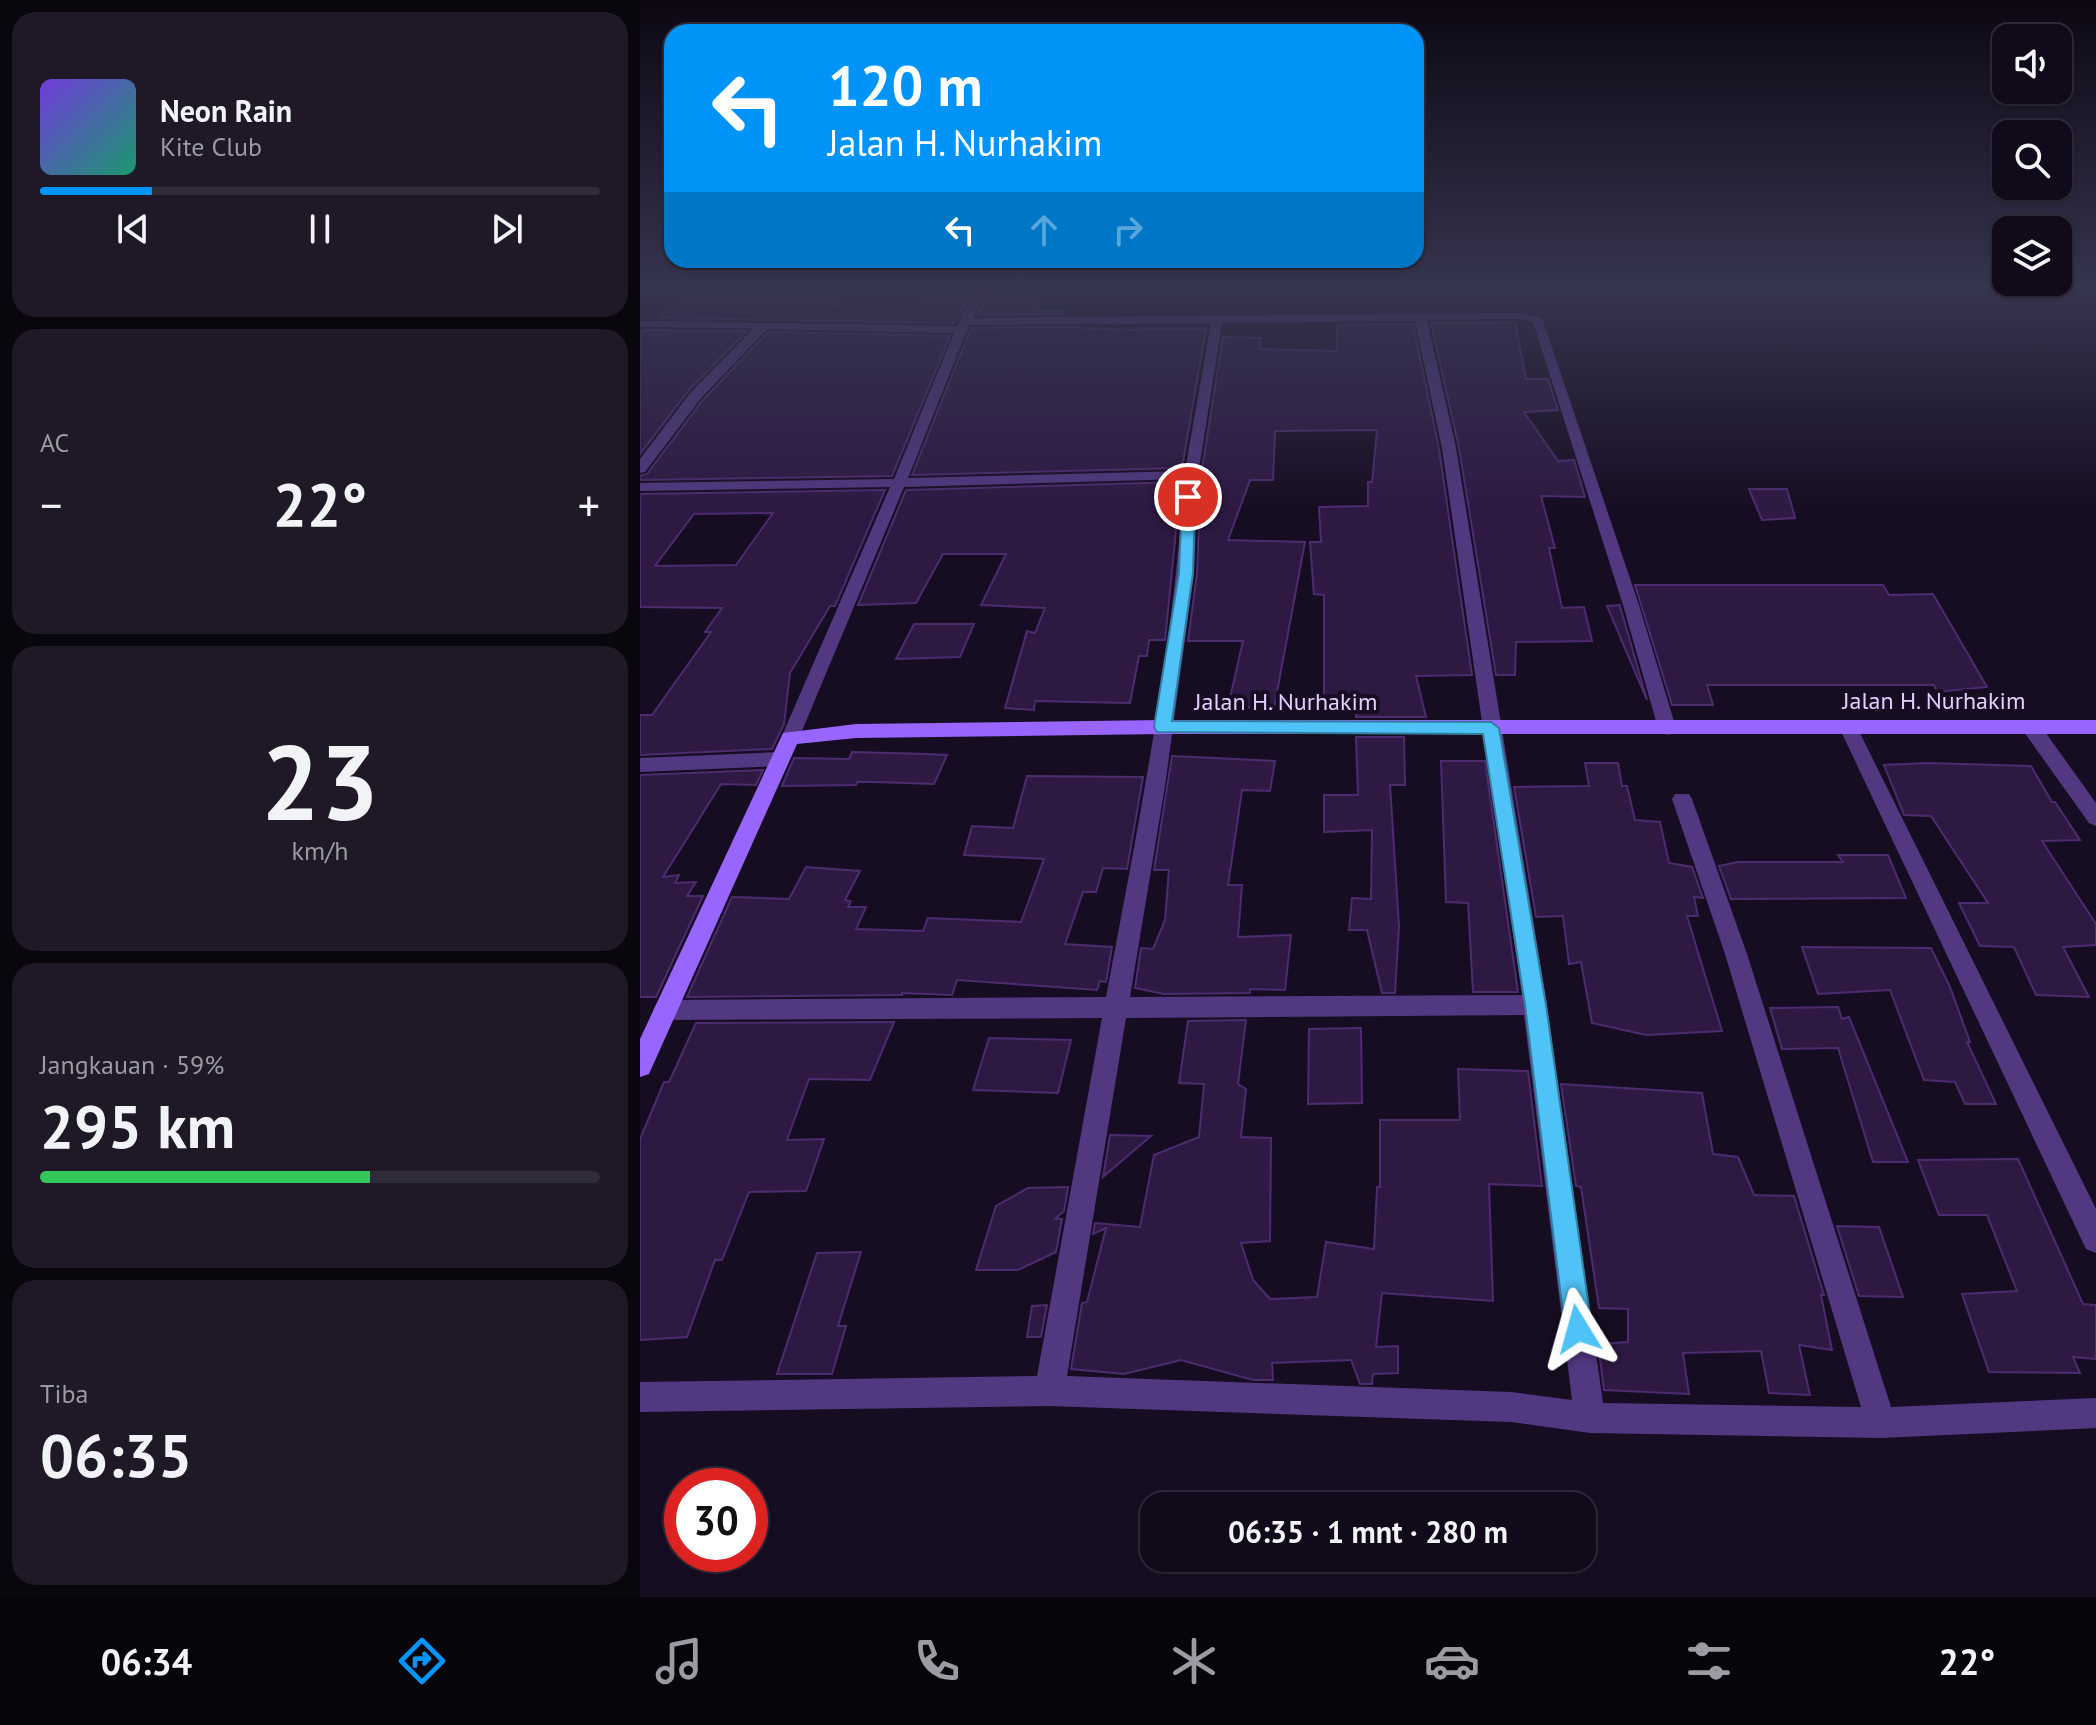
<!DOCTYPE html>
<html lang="id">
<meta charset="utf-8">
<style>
body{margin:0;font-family:"PT Sans",sans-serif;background:#1e1827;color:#f1f3f6;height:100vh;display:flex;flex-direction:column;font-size:30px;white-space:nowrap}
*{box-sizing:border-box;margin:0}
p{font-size:26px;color:#9c9aa2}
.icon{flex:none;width:44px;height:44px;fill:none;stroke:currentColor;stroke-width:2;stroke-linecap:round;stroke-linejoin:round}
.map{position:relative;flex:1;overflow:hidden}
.sheet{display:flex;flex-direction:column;gap:12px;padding:12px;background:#09060e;width:640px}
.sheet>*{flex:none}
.hud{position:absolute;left:24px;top:24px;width:760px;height:244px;border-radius:24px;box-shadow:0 2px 6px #0004,0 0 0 2px #302b39;background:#0094f9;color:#fff;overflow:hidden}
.controls{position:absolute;left:1352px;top:24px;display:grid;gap:16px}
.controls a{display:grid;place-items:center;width:80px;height:80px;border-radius:16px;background:#110a1a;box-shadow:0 2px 6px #0004,0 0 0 2px #302b39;font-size:40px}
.speed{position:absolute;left:24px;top:1468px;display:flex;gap:16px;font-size:40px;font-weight:700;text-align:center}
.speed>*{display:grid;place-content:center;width:104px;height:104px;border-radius:50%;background:#110a1a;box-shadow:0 2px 6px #0004,0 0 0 2px #302b39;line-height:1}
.speed .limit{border:12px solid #d22;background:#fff;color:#111}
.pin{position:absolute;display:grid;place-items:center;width:68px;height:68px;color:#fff;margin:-34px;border:4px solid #fff;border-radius:50%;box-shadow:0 2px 8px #0007}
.me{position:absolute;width:88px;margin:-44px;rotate:352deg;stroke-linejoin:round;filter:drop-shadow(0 0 6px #0008)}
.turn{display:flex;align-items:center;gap:28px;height:168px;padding:0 32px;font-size:36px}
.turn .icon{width:104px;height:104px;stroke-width:2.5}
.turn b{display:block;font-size:56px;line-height:68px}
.lanes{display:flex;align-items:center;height:76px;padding:0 32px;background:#0003;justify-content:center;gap:40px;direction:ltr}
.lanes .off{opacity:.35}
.big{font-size:60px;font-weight:700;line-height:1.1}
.sheet .widget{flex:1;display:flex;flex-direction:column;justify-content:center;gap:12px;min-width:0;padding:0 28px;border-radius:24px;background:#1e1827}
.sheet .dial{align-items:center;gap:0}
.dial b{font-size:104px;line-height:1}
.song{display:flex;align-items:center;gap:24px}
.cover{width:96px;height:96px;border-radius:12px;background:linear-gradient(135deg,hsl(260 70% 55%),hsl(160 70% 35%))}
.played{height:8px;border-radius:4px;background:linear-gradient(90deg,#0094f9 20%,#302b39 20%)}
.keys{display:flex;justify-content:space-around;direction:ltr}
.heat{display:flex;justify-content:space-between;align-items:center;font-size:44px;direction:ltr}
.charge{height:12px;border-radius:6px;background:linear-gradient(90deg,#34c759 59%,#302b39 0)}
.trip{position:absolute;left:500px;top:1492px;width:456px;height:80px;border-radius:24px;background:#110a1a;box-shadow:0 2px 6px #0004,0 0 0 2px #302b39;font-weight:700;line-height:80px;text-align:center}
.menu{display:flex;height:128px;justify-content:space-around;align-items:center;background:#07040a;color:#9c9aa2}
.menu .icon{width:56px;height:56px}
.menu .current{color:#0094f9}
.menu b{font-size:36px;color:#f1f3f6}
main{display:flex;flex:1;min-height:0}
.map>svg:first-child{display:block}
.building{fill:#2e1943;stroke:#4d2b6f;stroke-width:2;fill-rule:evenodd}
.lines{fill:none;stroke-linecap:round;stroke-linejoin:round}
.minor{fill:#513881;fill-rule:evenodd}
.secondary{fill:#9865ff;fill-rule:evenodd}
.route{fill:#4fc3f7;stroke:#337fa1;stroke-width:2}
.labels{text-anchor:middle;stroke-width:8;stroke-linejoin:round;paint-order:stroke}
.street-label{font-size:24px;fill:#e2ceff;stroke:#170d22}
</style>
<main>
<section class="sheet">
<div class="widget">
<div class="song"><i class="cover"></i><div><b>Neon Rain</b><p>Kite Club</p></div></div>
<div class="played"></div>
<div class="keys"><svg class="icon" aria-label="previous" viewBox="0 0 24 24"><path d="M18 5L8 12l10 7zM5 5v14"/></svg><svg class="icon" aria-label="pause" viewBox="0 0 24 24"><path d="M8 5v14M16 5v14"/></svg><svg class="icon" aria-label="next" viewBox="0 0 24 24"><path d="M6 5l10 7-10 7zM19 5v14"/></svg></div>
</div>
<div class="widget"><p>AC</p>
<div class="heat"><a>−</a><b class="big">22°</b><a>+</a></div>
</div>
<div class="widget dial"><b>23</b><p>km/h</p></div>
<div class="widget"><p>Jangkauan · 59%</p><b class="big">295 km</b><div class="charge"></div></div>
<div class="widget"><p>Tiba</p><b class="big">06:35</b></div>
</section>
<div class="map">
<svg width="1456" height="1597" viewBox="0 0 1456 1597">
<rect width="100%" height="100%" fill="#170d22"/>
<path class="building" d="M57,289H206L194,305L276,303L286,289H333L315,323L19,318Z
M350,289H398L393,298L403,299L395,311H426L424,314L338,315Z
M875,322L886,379H908L918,410L884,412L918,461L934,460L945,497L901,496L915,548H909L922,608L944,607L952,641L876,642L875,675H856L819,448L791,323Z
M773,324L799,449L832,675L776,676L786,717H716V713L684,712V595L674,594L670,542H681L679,507L728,506V482H732L737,430L635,431L633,480H610L588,540L665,542L634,708L588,707L603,641H548L557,573L561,475L583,337L621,338L619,349L697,351V325Z
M422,327L497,330L498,328H566L542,468L272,475L331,328Z
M4,330L107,331L49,390L0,454V333Z
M128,332L310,336L252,476L0,480V476L7,474L63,400Z
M541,482L525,640H509L507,656H499L490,703L395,701L394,710L365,708L387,631L395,633L405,608L341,605L366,554H303L276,603L218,605L266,490Z
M1109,489H1147L1155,518L1122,520Z
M245,490L195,606H190L150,673L144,724L132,749L0,755V715H12L71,632H65L82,608L0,607V494ZM133,513L96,565L15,566L54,514Z
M995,585H1243L1249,595L1293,594L1347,687L1297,692L1294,685H1067L1073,705H1032Z
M980,605V606L1007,700L967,606Z
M274,624H334L320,657L256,659Z
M716,737H764L765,785H750L759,926L755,993H742L727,930H709L712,898L731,899L732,830L684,832V795H718Z
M212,752L286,754L307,755L294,784L236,782H217L216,785L142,786L154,758L209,759Z
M532,756L635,761L630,791L602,790L588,885H602L598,937L651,935L645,990L610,989V993L524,994L495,988L501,948L513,949L525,920L529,870H514Z
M801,761H845L878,992H833L828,903L806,902Z
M945,763H978L982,786H987L995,820L1020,822L1029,863L1052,867L1063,898L1054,897L1058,916H1047L1082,1031L1006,1035L952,1023L941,962L929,964L923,916L896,917L874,787L949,786Z
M1287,763L1391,766L1412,802H1415L1440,840L1402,841L1456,924V945L1423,947L1449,997L1396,995L1374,947L1340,946L1319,903H1348L1291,816L1264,815L1244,765Z
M123,770L116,785L81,784L23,877L39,875L35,883L56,882L47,896H63L16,997H0V775Z
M387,776L503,777L487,869L463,868L456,892H443L425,944L472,947L466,982L460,981L457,990L317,980L312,995L262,993V995L47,997L92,897L149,899L166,867L220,871L205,900L211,901L208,907H226L216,929L283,931L288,918L381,922L404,859L324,855L332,826L373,828Z
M1198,855H1248L1266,898L1091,899L1079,866L1098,862H1203Z
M1162,947L1291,948L1310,987L1330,1042H1327L1356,1104H1325L1315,1082L1284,1080L1250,990L1178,994Z
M1198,1007L1202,1019L1209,1017L1268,1162H1233L1198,1048L1142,1049L1130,1008Z
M606,1020L598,1084L606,1089L601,1137L631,1138L630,1241L601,1243L613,1280L630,1299L677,1297L686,1242L734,1249L737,1187H740V1120H820L818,1069L888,1071L902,1186L849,1184L853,1301L742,1293L736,1347L758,1346V1373L733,1374L732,1384H720L711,1360L632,1363L633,1380H613L541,1360L484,1374L431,1369L442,1303L447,1302L466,1228L453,1234L455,1223L500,1227L514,1155L559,1137L564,1084L539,1083L548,1021Z
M254,1022L230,1080L169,1079L147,1140L184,1139L166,1191L109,1192L82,1260H75L47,1337L0,1340V1139L24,1082H29L56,1023Z
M721,1028L722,1103L668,1104L669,1029Z
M349,1038L431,1040L418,1093L333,1090Z
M921,1084L1062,1093L1073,1154L1098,1157L1114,1195L1154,1196L1184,1295H1181L1192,1350L1159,1345L1170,1395L1129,1393L1121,1351L1043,1353L1049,1394L964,1390L958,1344L988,1342V1309L959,1308L941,1187L936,1186Z
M470,1135L511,1136L463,1177Z
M1378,1159L1443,1304L1456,1305V1359L1433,1357L1440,1373L1349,1372L1322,1294L1377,1291L1347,1215H1299L1278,1160Z
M428,1187L424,1211L415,1219H422L416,1252L378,1270H336L356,1206L388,1188Z
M1197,1226L1239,1227L1263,1297L1219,1296Z
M221,1252L198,1326H206L192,1374H137L177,1253Z
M407,1305L401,1337H387L392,1306Z"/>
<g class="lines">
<path class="minor" d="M336,289H347L333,318L878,313L902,318L999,605L1036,728L1034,733L1027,735L1018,728L983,605L893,322L878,319L787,320L816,448L907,1005L963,1403L1221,1407L1085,954L1032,799L1035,794H1049L1052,799L1107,954L1251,1407L1456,1398V1428L1241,1438L950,1433L871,1422L409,1406L0,1412V1382L397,1376L462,1018L25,1020L17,1017L13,1010L17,1003L25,1000L466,997C498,826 533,654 544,479L264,487L159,738L150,745L141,738L250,487L0,491V483L254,479L314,333L127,329L61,398L5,472L0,473V459L51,392L114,328L0,327V321L317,326ZM775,321L802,448L882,995L490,997L525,786L554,573L558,475L582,323ZM571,323L545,471L268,478L329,325ZM884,1015L932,1400L871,1392L427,1376L486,1018Z
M1208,720L1217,727L1456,1209V1253L1446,1249L1199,727Z
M1391,720L1398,722L1456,803V826L1449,823L1384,732L1382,727L1384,722Z
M140,752L150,759L140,766L0,772V758Z"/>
<path class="secondary" d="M523,720H1456V734H523L216,738L157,744L9,1074L0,1077V1039L143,733L216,724Z"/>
</g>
<linearGradient id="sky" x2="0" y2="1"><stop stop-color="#0d0713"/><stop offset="0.56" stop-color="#36354f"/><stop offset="1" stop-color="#36354f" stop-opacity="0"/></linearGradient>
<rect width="1456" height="513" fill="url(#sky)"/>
<path class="route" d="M548,493L555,497L553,573L532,721L851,722L859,728L906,1005L952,1329L948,1339L938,1343L929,1339L925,1329L885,1005L843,734L517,732L514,727L539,573L542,497Z"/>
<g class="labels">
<g class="street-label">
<text x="1294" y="709">Jalan H. Nurhakim</text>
<text x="646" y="710">Jalan H. Nurhakim</text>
</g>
</g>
</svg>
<div class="controls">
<a><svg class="icon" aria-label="sound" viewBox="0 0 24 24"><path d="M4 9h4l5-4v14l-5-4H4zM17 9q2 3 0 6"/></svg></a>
<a><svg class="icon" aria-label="search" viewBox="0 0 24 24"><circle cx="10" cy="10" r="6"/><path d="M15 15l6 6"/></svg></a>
<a><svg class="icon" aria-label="layers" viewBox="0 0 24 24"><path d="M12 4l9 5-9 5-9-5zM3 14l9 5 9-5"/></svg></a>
</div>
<div class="speed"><div class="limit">30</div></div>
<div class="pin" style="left:548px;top:497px;background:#d93025"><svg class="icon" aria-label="arrive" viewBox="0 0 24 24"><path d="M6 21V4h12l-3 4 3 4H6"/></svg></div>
<svg class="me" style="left:938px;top:1329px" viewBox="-20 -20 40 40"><path d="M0-17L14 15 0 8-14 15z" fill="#4fc3f7" stroke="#fff" stroke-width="4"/></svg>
<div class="trip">06:35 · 1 mnt · 280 m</div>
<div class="hud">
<div class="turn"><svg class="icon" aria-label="left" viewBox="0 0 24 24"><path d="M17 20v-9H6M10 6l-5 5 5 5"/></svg><div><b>120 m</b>Jalan H. Nurhakim</div></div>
<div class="lanes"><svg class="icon" aria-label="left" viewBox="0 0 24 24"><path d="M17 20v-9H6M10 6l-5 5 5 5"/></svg><svg class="icon off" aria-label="ahead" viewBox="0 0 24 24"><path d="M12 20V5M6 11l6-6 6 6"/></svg><svg class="icon off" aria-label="right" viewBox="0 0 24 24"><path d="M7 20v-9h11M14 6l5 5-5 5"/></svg></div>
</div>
</div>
</main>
<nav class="menu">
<b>06:34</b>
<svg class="icon current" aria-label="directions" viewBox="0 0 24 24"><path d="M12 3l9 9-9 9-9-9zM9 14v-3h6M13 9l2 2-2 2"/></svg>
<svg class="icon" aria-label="music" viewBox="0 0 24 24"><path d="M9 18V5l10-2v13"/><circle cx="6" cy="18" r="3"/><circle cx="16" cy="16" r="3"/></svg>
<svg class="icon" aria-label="phone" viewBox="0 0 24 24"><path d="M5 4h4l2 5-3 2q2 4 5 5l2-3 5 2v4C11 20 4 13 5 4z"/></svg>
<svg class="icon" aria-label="climate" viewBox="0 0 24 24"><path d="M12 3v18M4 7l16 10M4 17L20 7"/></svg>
<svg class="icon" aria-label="car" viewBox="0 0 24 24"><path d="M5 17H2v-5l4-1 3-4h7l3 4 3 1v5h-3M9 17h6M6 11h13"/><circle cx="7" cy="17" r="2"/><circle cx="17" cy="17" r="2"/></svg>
<svg class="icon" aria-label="filters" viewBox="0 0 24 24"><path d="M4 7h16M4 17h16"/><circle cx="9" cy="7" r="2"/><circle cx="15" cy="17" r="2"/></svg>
<b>22°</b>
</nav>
